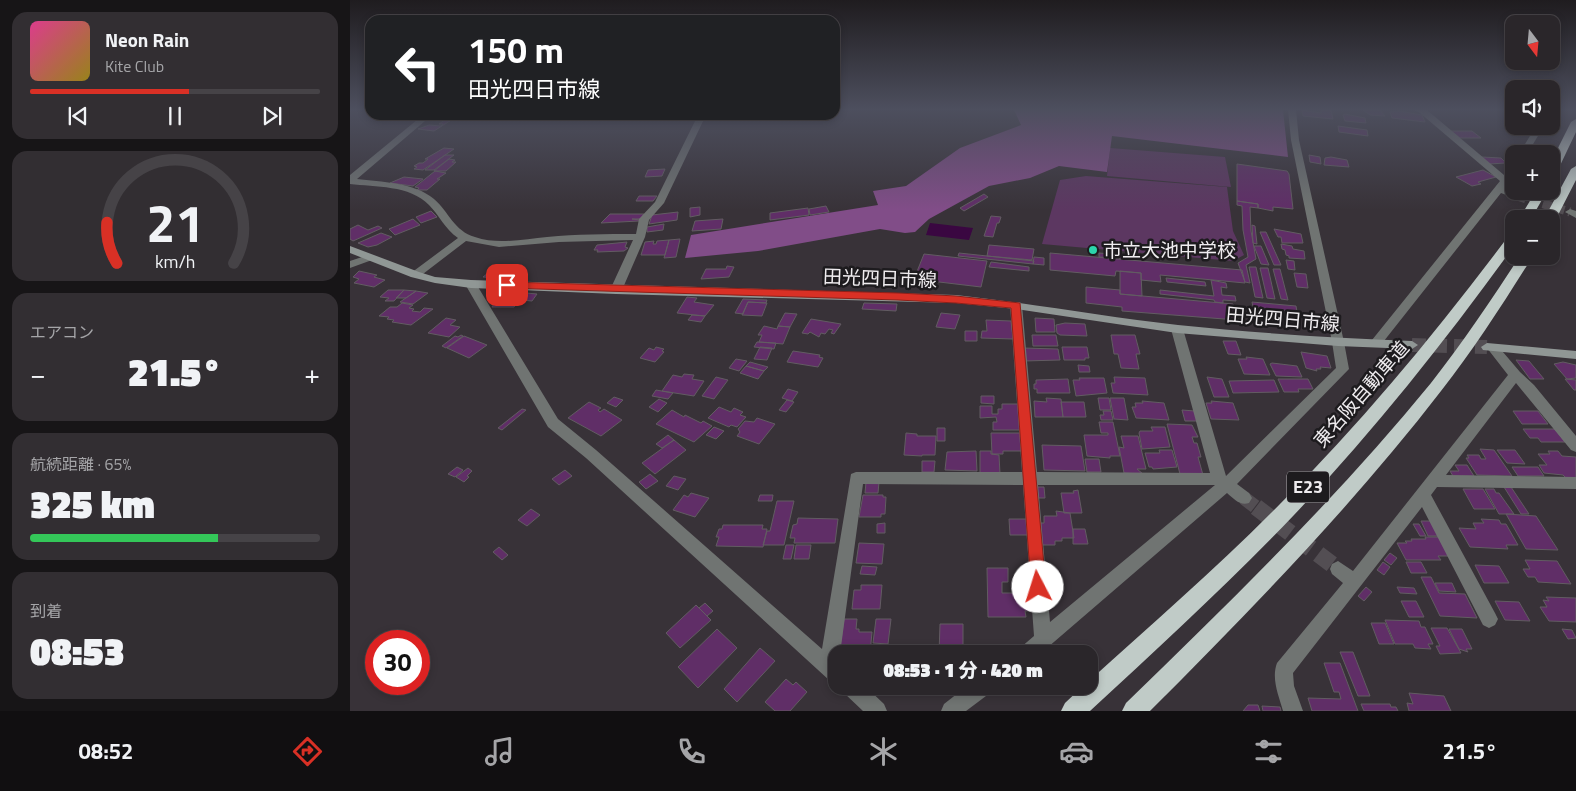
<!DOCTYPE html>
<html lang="ja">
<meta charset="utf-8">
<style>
body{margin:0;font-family:"Titillium Web","Noto Sans JP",sans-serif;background:#322e32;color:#f1f3f6;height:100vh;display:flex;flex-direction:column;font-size:19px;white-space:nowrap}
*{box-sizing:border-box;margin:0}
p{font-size:16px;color:#a5a5a8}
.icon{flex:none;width:28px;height:28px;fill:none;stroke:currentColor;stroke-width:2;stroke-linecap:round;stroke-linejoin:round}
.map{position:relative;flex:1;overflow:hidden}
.drawer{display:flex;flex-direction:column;gap:12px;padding:12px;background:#171517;width:350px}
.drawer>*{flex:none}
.guide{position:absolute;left:15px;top:15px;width:475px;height:105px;border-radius:15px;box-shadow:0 2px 8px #0003,0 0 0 1px #464347;background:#202124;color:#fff;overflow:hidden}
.needle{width:32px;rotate:164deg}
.controls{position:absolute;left:1155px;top:15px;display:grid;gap:10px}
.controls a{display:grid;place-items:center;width:55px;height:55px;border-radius:10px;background:#2a262a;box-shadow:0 2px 8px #0003,0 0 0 1px #464347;font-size:25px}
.speed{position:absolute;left:15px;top:630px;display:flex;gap:10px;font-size:25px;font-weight:700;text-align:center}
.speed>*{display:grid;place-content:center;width:65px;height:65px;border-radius:50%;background:#2a262a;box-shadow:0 2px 8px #0003,0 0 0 1px #464347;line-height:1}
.speed .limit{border:8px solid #d22;background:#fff;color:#111}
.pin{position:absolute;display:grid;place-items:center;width:42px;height:42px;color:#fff;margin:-21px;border-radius:10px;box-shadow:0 2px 8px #0006}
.me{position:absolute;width:55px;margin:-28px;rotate:355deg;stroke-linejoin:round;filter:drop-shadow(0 0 4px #0008)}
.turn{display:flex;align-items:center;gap:18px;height:105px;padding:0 20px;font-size:22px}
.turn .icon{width:65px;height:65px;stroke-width:2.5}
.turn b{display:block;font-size:35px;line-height:42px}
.big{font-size:38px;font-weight:800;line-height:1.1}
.drawer .widget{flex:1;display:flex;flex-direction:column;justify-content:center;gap:8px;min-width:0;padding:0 18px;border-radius:15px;background:#322e32}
.drawer .dial{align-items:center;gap:0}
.dial svg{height:130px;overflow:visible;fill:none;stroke:#464347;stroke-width:7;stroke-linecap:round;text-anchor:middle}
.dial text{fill:#f1f3f6;stroke:none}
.song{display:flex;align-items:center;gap:15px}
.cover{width:60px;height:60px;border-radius:8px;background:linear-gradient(135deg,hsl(330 70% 55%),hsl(50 70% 35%))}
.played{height:5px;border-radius:2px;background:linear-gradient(90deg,#d93025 55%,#464347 55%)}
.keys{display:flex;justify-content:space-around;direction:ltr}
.heat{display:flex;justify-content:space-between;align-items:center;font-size:28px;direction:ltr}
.charge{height:8px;border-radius:4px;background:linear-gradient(90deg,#34c759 65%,#464347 0)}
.trip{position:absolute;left:478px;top:645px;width:270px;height:50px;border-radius:15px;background:#2a262a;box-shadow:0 2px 8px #0003,0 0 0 1px #464347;font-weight:800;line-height:50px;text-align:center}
.menu{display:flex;height:80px;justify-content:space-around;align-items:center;background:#110f11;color:#a5a5a8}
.menu .icon{width:35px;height:35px}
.menu .selected{color:#d93025}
.menu b{font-size:22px;color:#f1f3f6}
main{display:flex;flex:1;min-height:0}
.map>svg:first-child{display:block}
.green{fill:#5c3761}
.forest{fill:#814d88}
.water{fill:#3a0741}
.building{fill:#602e67;stroke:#625c62}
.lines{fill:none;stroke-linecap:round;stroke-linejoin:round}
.minor-tunnel-far2{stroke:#534e53;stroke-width:9;stroke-dasharray:9 4.5;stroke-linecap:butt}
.minor-tunnel-far1{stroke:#534e53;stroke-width:14;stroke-dasharray:14 7;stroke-linecap:butt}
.minor-tunnel{stroke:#534e53;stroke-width:17;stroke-dasharray:17 9;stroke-linecap:butt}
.secondary-tunnel-far1{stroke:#534e53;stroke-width:11;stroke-dasharray:11 5.5;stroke-linecap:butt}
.secondary-tunnel{stroke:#534e53;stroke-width:14;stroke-dasharray:14 7;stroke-linecap:butt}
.minor{fill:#707472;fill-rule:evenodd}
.tertiary{fill:#707472;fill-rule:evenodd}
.secondary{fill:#909795;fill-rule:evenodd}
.motorway{fill:#c0cbc7;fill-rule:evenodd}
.route{fill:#d93025;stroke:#8d1f18}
.poi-dot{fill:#2cd5ab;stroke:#1d1b1e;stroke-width:2}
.labels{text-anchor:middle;stroke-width:5;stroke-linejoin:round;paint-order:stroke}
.shield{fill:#1d1b1e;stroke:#b0adb0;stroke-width:1}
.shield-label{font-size:18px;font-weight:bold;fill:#efecef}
.poi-label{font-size:19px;fill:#efecef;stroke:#1d1b1e;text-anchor:start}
.street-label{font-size:19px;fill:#efecef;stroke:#1d1b1e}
</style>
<main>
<section class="drawer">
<div class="widget">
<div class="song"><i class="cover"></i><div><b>Neon Rain</b><p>Kite Club</p></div></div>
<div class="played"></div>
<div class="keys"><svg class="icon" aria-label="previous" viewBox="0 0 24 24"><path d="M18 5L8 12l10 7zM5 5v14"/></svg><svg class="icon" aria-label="pause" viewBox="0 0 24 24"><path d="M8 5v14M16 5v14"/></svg><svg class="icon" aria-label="next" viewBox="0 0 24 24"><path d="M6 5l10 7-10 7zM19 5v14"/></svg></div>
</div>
<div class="widget dial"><svg viewBox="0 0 100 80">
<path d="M14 69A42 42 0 1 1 86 69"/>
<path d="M14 69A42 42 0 0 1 8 44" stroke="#d93025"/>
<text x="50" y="56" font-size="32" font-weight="700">21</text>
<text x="50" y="72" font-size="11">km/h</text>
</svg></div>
<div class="widget"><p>エアコン</p>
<div class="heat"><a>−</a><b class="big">21.5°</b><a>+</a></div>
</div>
<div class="widget"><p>航続距離 · 65%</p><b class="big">325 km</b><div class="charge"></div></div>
<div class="widget"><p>到着</p><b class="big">08:53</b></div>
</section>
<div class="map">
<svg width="1226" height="711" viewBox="0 0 1226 711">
<rect width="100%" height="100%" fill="#383238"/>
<path class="green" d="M760,148L875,157L881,187L757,176Z
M736,176L877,187L883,231L894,255L883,261L692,244L710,180Z"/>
<path class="forest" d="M664,110H933L938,157L762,136L757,172L709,166L680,178L639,186L579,219L565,232L555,233L530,229L408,251L335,258L341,235L528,205L523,191L556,186L610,148L671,125Z"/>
<path class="water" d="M580,223L623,228L619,240L576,235Z"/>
<path class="building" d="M952,110L971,113V110H981L983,119L953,116Z
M1013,110H1030L1035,116L1020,115Z
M1049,111L1072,115L1075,122L1042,118L1040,112Z
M995,114L1015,118L1016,123L995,121L993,115Z
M106,117L84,131L68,129L79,125L91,126L93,124H89L97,118Z
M988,126L1017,130L1018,136L989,132Z
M1101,131H1122L1131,138H1110Z
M94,148L104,149L73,170L64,169L67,167L64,166L69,163H73L78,159H75Z
M95,155H104L84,170H75Z
M959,155L970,157L971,164L960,162Z
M981,157L997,160L999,167L974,165L975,158Z
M1132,157L1151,158L1156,163L1139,164Z
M99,159L105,160L102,162H106L96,171H84Z
M887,164L937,171L939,174L943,209L923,207V211L908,208V204L887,201Z
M315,169L312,176L295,177L298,170Z
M1133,170L1146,177L1128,182L1131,184L1122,186L1106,177Z
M85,171L96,173L87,179H90L77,190H67L69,188L65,187Z
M54,177L73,179L63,186L40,183Z
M634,194L638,197L614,211L610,208Z
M289,196H307L303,201H286Z
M887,201L908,204V208L900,207L901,231L906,259L896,265L900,283L895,282L888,263L898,257L893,230L892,206L887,205Z
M476,206L479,212L460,215L459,209Z
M350,207V215L340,217V208Z
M458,208L459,215L420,220V213Z
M81,211L87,217L71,223L66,217Z
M328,212L327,220L299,224L302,215Z
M260,214H294L291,219H282L290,220L289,221L251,223Z
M641,216L651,217L649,223H647L643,237L634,236Z
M63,219L70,225L45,235L39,229Z
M373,219L371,229L342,231L345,221Z
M314,224L313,230L297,232V227Z
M8,225L18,230L28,226L32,228L3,241L0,239V229Z
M902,225L905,226L907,244L903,243Z
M924,229L951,234L953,243H932L931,237H928Z
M910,232H916L931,265H924Z
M31,233L42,237L27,245L18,247L8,243Z
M330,239L326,257L314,258L319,240Z
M319,240L315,255H291L295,242L304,241L303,244H306L307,241Z
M277,242L275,247L278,248L274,251L247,252L248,250H244L247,245Z
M931,244L942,246L943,249L954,251L955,259L939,258V256L936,255L935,250L932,249Z
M639,245L684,249L682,260L637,256Z
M904,246H911L919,265L911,264Z
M609,253L684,261L683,264L608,256Z
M700,253L892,270L895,283L810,275L811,282L791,280V273L766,271L765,276L700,270Z
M749,253L775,255V259L749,257Z
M574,254L637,261L631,287L564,279Z
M684,257L694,258V265L683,264Z
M936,260L944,261L945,270L938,269Z
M641,262L679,267V271L639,267Z
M377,266L384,267L379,277L351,279L356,269H376Z
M146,267L174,268L164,279L133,277Z
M899,267H906L913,298L905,297Z
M910,268H918L925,299L917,298Z
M923,269H930L938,300L931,299Z
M9,271L27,275L24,277L35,280L24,287L4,283L9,279L3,277Z
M770,271L791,273L792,296L770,294Z
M944,273L956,274L958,288L947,287Z
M816,278L855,282L856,286L817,282Z
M861,280L876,283L877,288L871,287L872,295L885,296L886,301L873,300V303L865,302L864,300L810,294V290L864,296Z
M736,287L770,290V294L883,304L887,320L772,311V307L736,303Z
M38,290H54L44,301H35L39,298L30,297Z
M54,290L66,291L56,298H46Z
M66,291L78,293L63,304L50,302Z
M146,291L177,292L164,307H142L146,301H138Z
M176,293L187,294L182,301L171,300Z
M337,297L347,298L344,302L364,305L355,316L327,313Z
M393,299L417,300L416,303L398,302L393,314L385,313Z
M398,302L417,303L412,316L392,315Z
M902,302L946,306L947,312L903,307Z
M52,303L63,305L59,308L64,309L62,311L70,312L74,308L83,309L61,325L42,322L44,320L37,319L39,317L29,316L40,307H47Z
M514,303L547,304L546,311L512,309Z
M435,313L447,314L440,327L428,326Z
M591,313L610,315L605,329L586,327Z
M342,315L355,316L351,322L338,320Z
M96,318L106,320L100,325L110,327L99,337L78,333Z
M685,318L704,319L705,332H686Z
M461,319L491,324L484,334L481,333L483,330L479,329L475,334L471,333L469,337L460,332L458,334L452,333Z
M636,320L661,321L663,339L631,338L632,331H637Z
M715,323L735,324L737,336L710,335L707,333L706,325Z
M414,326L427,329L428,326L440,327L433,344L409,342L412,335H408Z
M615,331H627V341H615Z
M111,335L113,336L96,348L92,346L105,336L108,337Z
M682,335H706L708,346H683Z
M761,335H785L790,354H786L789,369L771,368L768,354H764Z
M114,336L137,345L119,358L97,348Z
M873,341H886L891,355L878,354Z
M407,342H409L426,343L424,349L404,347Z
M306,347L314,349L312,351L314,352L305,362L290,358L299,348L304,350Z
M410,347L422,348L417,360L404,359Z
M712,347H737L739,358H735V360H714Z
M673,348L708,349L710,360L674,361Z
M443,351L470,355L469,357L473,358L468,367L437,362Z
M951,352L977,356L981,368L970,367L971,369H966L967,371L956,368Z
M896,357L913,359L920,375L894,374L888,359H897Z
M386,359L397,361L389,371L379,368Z
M1166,360L1179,361L1194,379H1180Z
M400,362L418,367L414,371L396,366Z
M1213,362L1226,365V378L1217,379L1204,364Z
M922,363L947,366L952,377L926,376L920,364Z
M728,365L739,366L740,372H729Z
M396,366L414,371L408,379L390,373Z
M334,374L344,375L342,379L354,381L344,396L312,391L323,375L332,377Z
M366,377L378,380L364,399L352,396Z
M764,377L795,378L798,395L763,393L761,383H765Z
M857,377L872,379L879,397H864Z
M729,378H754L757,393L726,396L723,380H730Z
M718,379L720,393H687V389H684V384H686V380Z
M928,379H958L963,389H948L949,392H934Z
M1215,379L1226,380V390H1224Z
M924,380L929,392L883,393L879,381Z
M438,389L448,392L442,401L432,398Z
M306,390L323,393L318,399L302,396Z
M631,396H644V404L631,403Z
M264,397L273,400L266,407L257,403Z
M696,398L711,399L713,417H685L684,401L697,402Z
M748,398H759L761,410H750Z
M760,398H774L778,420L764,419Z
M309,399L317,403L308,412L299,407Z
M437,400L444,402L436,412L429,410Z
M792,401L814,403L819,420L786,418L782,407H786L785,403H793Z
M861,401L883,403L889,420L861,419L856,403H862Z
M239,402L251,408L248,410L250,412L254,409L272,420L251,436L218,418Z
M711,402H734L736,417H713Z
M652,404H668L670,430H643V422H647L646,417L630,418V406H642V414H648V409H652Z
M369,407L381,412L384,408L393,412L390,415L396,417L387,427L381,425L379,427L358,418Z
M172,409L176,410L152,430L148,428Z
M322,410L334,417L335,415L351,423L353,421L362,426L344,442L306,424Z
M832,410L845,411L848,421H835Z
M753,411H761L763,420H751L750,415H754Z
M1163,411H1188L1198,424H1172Z
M407,418L425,424L409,444L387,436L390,432L388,429L395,421L404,422Z
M749,422H763L770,456H760V458L737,456L734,435H758V433H751Z
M817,424L842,425L848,437H842L844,443H847L851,457H848L853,475L830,474Z
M364,427L374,431L366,439L356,435Z
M801,427H815L820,447L792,449L789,433L790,431H803Z
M587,428H595V441H587Z
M1173,429H1205L1215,442H1191L1188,438H1180Z
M556,433L567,434V436H586L585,455H572V456L554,455Z
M641,433H672L674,451H653V454H642Z
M318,435L324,440L312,448L306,444Z
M771,436H788L796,469H787L793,474L774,473L769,447L774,448Z
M324,440L336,450L305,474L292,463Z
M692,445L731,446L735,471L694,470Z
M1130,449L1144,450L1162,476L1127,475L1116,458H1119L1117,455H1129L1131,459H1136Z
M809,450H822L827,467L803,469L802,467H799L795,453H810Z
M1147,450H1165L1175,464L1157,463Z
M626,451L627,471L595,470L597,452Z
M630,451H641V454L649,455L650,474H630Z
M1198,451H1208L1212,456L1226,457V478H1216L1213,475L1194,473L1189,465H1197L1188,454H1200Z
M735,459H749L751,472H737Z
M572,461H585L584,472H572Z
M1105,465H1117L1124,476H1103L1100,471H1109Z
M107,467L113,470L105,477L98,474Z
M1162,467H1188L1194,476H1168Z
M118,468L122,471L117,476L119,477L114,482L106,477Z
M215,470L222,476L209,485L202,479Z
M300,474L308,481L296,489L289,482Z
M324,476L336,479L328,490L316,486Z
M516,482H529L528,493H515Z
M687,487H694L695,498H688Z
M1154,487H1161L1179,514H1171Z
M1113,489H1133L1145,509H1124Z
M1135,489H1144L1146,493H1149L1164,514H1149Z
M728,490L732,513H714L711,493H724L723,491Z
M341,493L359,498L345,517L323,510L334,495L338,497Z
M410,495H423L422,501H408Z
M513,495H533V497H536L535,514H531V517H509Z
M427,501H444L434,545H413L417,531H420Z
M181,509L190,515L177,526L168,520Z
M706,511L720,513L724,538H712V541H705V545H690L688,523H694V516H707Z
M1156,514L1186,516L1208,550L1176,549Z
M448,518L488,519L485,543H444L445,538H440L443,525L447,524Z
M659,519H679L680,535H660Z
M1131,519L1149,520L1151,524H1156L1168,545H1156L1158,549L1120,547L1109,528L1126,529L1123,523H1134Z
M1071,521H1081L1089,536H1078Z
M535,523V533H527V524Z
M1063,524H1069L1076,536H1070Z
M373,525H413L412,529H417L413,547L366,546L369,537H366L369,529H372Z
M723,529H735L738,544H723Z
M1075,537H1089L1099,556H1088L1091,560H1056L1047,543H1057L1055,541H1062L1061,539H1076Z
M509,543L534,544L532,564L506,563Z
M436,545H444L441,559H433Z
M446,545H461L459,559H444Z
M149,547L158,555L152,560L143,552Z
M1040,553L1047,558L1041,565L1034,560Z
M1175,560L1207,561L1221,584L1188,582L1185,577H1178L1173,569H1180Z
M1033,562L1040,567L1034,575L1027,570Z
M1056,562H1071L1077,573H1061Z
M1125,565L1149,566L1159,583H1134Z
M512,566L527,567L525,575L510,574Z
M637,568H658V582H652V593H668L667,579H681L683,611H675L676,617H638Z
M1071,577H1081L1089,593L1115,594L1127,618L1090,616Z
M1085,583H1102L1106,592L1089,591Z
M511,585H532L530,609H502L504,590H511Z
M1016,587L1022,592L1014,601L1008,596Z
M1047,587L1064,588L1067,594L1050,593Z
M1196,597L1226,598V622L1199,621L1190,607H1197L1193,600L1199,601Z
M1051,601H1066L1074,617H1059Z
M1145,601L1169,602L1180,621L1155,620Z
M355,603L363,611L357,616L349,608Z
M346,605L361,620L330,648L316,633Z
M494,619H507L506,629H509V632H522L520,654H489Z
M526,619H541L538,644L523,643Z
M1035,620L1069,621L1071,627H1075L1083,644H1078L1081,649L1065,648L1063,644H1045Z
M1021,623H1035L1044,644H1029Z
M590,624H613V654H589Z
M1081,628H1097L1111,653L1090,654L1086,646H1090Z
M367,629L387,648L348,688L328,667Z
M1099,629H1112L1122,649H1116L1118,652L1109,649Z
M1212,629L1222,630L1226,638L1218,639Z
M410,648L425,661L387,702L374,689Z
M530,649L577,651V654H530Z
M990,652H1003L1020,696H1008Z
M974,663H990L1008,711H962L958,698L991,699L989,692H984Z
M436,679L443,685L446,682L457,692L440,711H425L415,702Z
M527,686H574L554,687V695H539L538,686Z
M1059,693L1094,696L1101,711H1059L1057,703L1063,704Z
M1011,704H1040L1041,707H1046L1048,711H1014Z
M898,705H908L910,711H893Z
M912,706L930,707L931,711H913Z"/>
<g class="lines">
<path class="minor-tunnel-far2" d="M1167,196L1220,212"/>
<path class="minor-tunnel-far1" d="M894,498L907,508"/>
<path class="minor-tunnel" d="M906,507L988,569"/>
<path class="secondary-tunnel-far1" d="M1062,345H1075"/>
<path class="secondary-tunnel" d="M1062,345L1137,347"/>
<path class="minor" d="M1064,110H1077L1154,175L1161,165L1164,164V174L1154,188L1172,196L1167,199L1151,193L1030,346H1022L1020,343L1022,340L1150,181L1070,113Z
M73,115H82L7,179C31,182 64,182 84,199C99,212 104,231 125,237C148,245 174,239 197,237C227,234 256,234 286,234L289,219L305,202L348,115H356L314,203L299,220L295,237L272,290L266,294L260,290L283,240L209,242L149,247L116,241L69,277H61L60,275L61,273L108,238C95,229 89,215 79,205C60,185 25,187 0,184V175Z
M1186,126H1194L1177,154H1169Z
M1220,209L1226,211V218L1215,212Z
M18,255L23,258L22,260L0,268V261Z
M121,280L125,282L208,419L246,450L472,649L501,474L506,472H672L660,305L662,302H670L672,305L687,472L860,473L821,329L823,326L827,325L833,329L876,476L986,368L982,342L984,339H992L994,342L999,369L887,484L899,493L902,498L899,503C890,506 884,499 877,493L690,654H667L670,648L684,636L673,485L513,484L490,654H486V682L479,680L236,458L198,427L115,284ZM688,485H865L700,622Z
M1143,344L1147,345L1170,372L1184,385L1226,436V452L1221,450L1166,383L1096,475L1226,477V489L1087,487L1081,495L1145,613L1148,619L1145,625L1139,628L1133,625L1072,507L943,673L944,686L953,711H933C929,696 921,679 927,663L993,583L982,574L980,569L982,564L988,561L1003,571L1158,375L1137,348Z
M492,686H515L534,704L537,711H513L494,693Z
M617,686H642L640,693L616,711H591L594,704Z"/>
<path class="tertiary" d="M938,110H946L949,140L994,342L988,346L982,342L941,140Z"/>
<path class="secondary" d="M0,246L69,272L85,277L121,280L606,295C680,303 753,317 828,325C905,333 984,338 1062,341L1068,345L1062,349L988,346L827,333L666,309L606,303L266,294L121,288L85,283L61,277L0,253Z
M1137,343L1226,351V359L1133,350L1131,347Z"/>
<path class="motorway" d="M1226,119V132L1206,174L1201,177V162L1221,122Z
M1226,166V180L1206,219L1201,222V219H1194L1221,169Z
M1186,191H1197L1181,219H1169Z
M1164,233V246C1096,340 1024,431 944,515C879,583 809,647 740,711H711L715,703L733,686H739V681C803,623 869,566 930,504C1013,421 1089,329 1160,234Z
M1170,256H1183C1154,302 1125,348 1091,391C1003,505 902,609 800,711H772L776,703C882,600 988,497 1081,383C1113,342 1142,299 1170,256Z"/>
</g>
<linearGradient id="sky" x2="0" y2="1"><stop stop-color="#1f1c1f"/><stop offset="0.52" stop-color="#4d4f5e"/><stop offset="1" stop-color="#4d4f5e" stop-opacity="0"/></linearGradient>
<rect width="1226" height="210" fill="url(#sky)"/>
<path class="route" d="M157,282L548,293L606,296L670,303L696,587L694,592L688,594L683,592L681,587L661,308L606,303L548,300L154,288L152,285Z"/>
<circle class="poi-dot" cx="743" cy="250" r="5"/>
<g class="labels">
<rect class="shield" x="937" y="471.5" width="42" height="31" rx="4"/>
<g class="shield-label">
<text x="958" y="493">E23</text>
</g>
<g class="poi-label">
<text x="753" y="257">市立大池中学校</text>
</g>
<g class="street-label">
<text transform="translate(530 278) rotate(2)" y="7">田光四日市線</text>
<text transform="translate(933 319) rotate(5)" y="7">田光四日市線</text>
<text transform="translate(1011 394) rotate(-49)" y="7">東名阪自動車道</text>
</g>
</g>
</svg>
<div class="controls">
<a><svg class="needle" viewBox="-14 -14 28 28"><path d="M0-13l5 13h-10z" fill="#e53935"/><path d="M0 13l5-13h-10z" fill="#a5a5a8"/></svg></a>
<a><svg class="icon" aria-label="sound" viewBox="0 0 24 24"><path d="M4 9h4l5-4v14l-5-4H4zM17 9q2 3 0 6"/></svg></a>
<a>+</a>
<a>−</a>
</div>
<div class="speed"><div class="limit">30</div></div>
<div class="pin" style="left:157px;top:285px;background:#d93025"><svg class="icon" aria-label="arrive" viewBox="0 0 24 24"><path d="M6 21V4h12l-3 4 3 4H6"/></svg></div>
<svg class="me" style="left:688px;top:587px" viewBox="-20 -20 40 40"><circle r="19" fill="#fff"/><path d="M0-13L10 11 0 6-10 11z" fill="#d93025"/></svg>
<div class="trip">08:53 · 1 分 · 420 m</div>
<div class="guide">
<div class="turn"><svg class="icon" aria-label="left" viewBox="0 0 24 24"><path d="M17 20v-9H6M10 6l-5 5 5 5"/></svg><div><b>150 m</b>田光四日市線</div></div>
</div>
</div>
</main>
<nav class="menu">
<b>08:52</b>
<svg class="icon selected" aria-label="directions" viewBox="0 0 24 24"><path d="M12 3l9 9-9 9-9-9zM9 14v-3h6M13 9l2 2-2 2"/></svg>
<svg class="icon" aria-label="music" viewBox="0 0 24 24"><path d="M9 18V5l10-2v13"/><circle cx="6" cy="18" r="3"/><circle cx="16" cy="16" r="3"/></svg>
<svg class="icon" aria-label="phone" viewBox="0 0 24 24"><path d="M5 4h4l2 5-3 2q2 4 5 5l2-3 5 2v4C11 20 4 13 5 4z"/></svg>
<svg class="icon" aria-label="climate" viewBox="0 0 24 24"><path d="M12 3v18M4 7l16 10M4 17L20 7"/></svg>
<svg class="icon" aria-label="car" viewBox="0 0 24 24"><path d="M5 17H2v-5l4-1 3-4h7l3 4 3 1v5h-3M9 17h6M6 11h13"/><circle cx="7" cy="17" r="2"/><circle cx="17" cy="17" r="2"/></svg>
<svg class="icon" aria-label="filters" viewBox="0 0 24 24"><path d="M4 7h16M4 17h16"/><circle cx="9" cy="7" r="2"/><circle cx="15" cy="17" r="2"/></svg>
<b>21.5°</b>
</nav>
